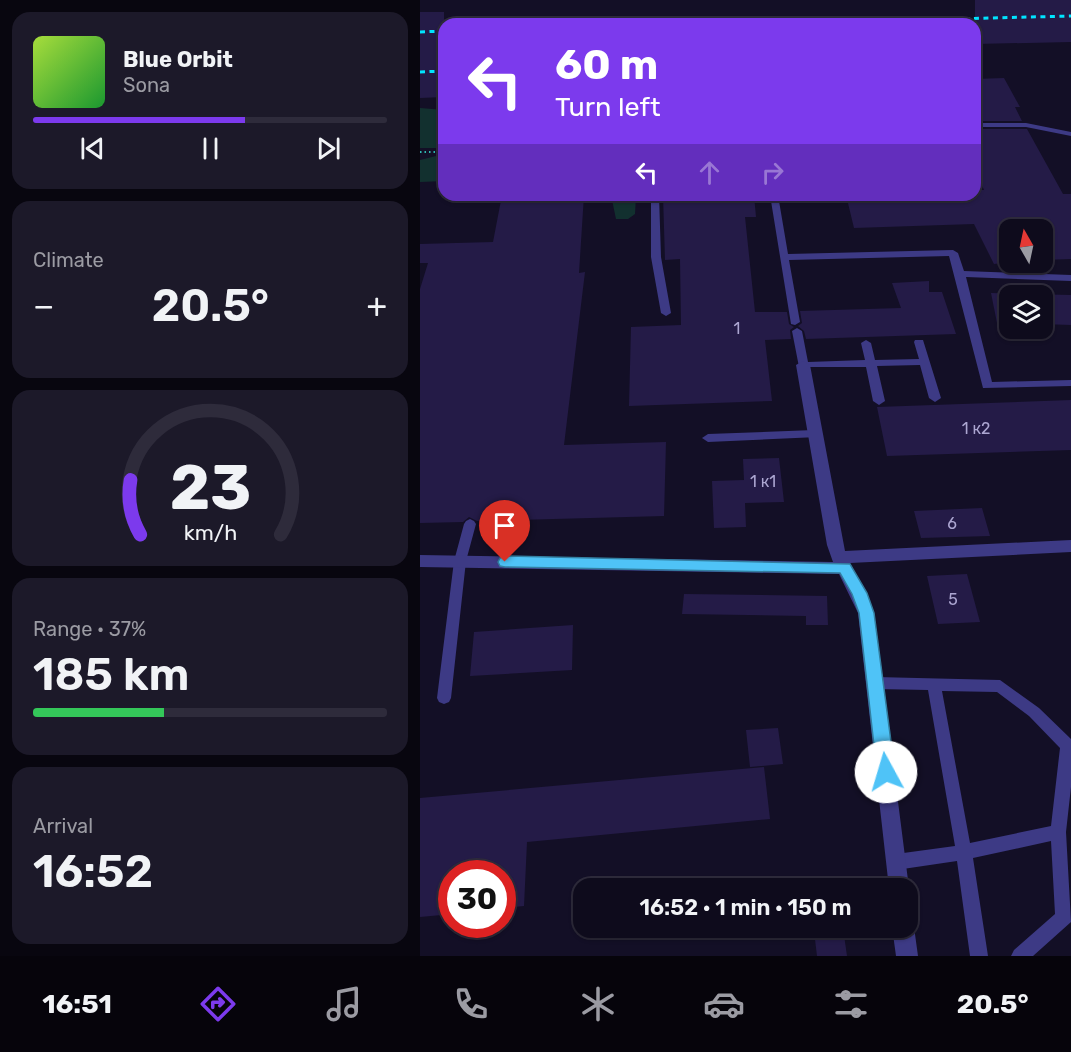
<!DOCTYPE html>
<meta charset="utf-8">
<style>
body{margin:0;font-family:Rubik,sans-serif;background:#1c1929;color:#f1f3f6;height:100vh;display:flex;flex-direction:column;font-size:22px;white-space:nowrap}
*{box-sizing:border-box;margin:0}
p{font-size:20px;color:#9b9ba3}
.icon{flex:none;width:33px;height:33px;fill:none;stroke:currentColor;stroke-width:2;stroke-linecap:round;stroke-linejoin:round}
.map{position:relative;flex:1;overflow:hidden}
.sheet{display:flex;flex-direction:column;gap:12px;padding:12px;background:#08060f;width:420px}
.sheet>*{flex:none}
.hud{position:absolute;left:18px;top:18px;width:543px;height:183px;border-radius:18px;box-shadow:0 2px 4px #0004,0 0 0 2px #2e2b3b;background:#7c3aed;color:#fff;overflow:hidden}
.needle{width:39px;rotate:351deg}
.tools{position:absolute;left:579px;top:219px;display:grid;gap:12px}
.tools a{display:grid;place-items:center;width:54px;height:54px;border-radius:12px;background:#0e0b1c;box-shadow:0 2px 4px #0004,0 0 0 2px #2e2b3b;font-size:30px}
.speed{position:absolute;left:18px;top:860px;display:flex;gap:12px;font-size:30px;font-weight:700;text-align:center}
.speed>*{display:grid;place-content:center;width:78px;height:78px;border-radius:50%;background:#0e0b1c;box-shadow:0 2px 4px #0004,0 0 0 2px #2e2b3b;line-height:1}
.speed .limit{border:9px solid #d22;background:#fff;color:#111}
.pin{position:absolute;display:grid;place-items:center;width:51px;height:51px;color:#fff;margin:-62px -26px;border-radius:50% 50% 50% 0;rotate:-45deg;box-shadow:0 0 6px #0007}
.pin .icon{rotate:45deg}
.me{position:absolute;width:66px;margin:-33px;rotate:354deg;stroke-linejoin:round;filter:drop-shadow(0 0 4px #0008)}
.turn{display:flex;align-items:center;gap:21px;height:126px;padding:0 18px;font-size:27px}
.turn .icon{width:78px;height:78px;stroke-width:2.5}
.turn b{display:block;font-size:42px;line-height:51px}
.lanes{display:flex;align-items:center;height:57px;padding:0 18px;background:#0003;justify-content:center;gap:30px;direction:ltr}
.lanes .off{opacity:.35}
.big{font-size:45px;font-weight:600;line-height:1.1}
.sheet .tile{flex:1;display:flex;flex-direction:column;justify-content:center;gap:9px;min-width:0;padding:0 21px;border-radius:18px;background:#1c1929}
.sheet .dial{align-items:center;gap:0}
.dial svg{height:156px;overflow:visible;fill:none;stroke:#2e2b3b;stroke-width:7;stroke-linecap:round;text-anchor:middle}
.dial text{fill:#f1f3f6;stroke:none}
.song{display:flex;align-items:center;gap:18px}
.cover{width:72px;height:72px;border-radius:9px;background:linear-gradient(135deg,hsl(80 70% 55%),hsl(130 70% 35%))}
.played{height:6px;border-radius:3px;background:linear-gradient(90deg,#7c3aed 60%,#2e2b3b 60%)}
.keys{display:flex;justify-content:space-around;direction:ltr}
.heat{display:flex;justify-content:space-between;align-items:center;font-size:33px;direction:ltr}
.charge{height:9px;border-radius:4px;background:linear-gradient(90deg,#34c759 37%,#2e2b3b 0)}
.trip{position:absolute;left:153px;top:878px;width:345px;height:60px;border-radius:18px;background:#0e0b1c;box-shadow:0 2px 4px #0004,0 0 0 2px #2e2b3b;font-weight:600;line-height:60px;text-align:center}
.menu{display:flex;height:96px;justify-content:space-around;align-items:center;background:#06040b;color:#9b9ba3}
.menu .icon{width:42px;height:42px}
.menu .current{color:#7c3aed}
.menu b{font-size:27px;color:#f1f3f6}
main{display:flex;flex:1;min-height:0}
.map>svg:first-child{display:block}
.green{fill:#12302f}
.building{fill:#241b47}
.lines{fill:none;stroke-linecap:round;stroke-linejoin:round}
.path{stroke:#2fb8b0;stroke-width:2;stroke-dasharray:1.5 3;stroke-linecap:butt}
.lane{fill:#3d3a85;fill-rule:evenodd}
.street{fill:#3d3a85;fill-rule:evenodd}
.rail{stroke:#00e5ff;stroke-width:3;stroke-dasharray:5 4.5;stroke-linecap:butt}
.route{fill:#4fc3f7;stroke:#337fa1;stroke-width:1.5}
.labels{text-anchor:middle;stroke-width:6;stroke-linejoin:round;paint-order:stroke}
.number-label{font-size:16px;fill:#aca6d1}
</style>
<main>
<section class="sheet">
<div class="tile">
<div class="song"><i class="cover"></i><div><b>Blue Orbit</b><p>Sona</p></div></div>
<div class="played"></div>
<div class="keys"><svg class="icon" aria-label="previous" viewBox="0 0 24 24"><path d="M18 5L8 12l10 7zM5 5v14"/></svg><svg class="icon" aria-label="pause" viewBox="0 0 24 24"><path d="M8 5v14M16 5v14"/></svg><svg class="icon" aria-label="next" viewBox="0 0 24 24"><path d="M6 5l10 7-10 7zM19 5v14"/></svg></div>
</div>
<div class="tile"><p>Climate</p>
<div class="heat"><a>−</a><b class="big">20.5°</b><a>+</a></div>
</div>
<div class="tile dial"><svg viewBox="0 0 100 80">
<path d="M14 69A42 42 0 1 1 86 69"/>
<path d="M14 69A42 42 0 0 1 9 41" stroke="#7c3aed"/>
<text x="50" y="56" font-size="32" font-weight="700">23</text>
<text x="50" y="72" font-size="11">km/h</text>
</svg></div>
<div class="tile"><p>Range · 37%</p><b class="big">185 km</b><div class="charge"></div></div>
<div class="tile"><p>Arrival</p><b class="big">16:52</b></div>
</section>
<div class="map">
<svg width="651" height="956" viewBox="0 0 651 956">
<rect width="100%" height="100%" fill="#130f26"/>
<path class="green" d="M0,108L24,110V148H0Z
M24,154V181L0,182V160Z
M191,195H216L215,214L208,219H196Z"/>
<path class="building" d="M555,0H651V42L555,44Z
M0,12H24V97L0,98Z
M584,78L600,107H595L602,121H555V79Z
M555,129H607L643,194H651V259L622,260V230H590V262L574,264L554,224L434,228L426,195H555V190H564L555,168Z
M82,195H164L159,273L165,272L144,445L246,442L244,516L57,521L49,517L43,522L0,523V289L8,263H0V244L73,242Z
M243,195H334L336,217H325L335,312H367L369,324L374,327L370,330L371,339L345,340L352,401L209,406L211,327L261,325L260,259L245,260Z
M509,281V292H522L536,334L386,339L384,331L378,326L382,323L380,311L481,308L472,283Z
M571,293L651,295V325L622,324V296H590V323H577Z
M651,400V450L467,456L457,407Z
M359,458L364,502L325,503L326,527L294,528L292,481L324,480L323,459Z
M562,508L570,536L501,538L494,511Z
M547,574L560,622L518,624L507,576Z
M264,594L407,596L408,625H386V616L262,614Z
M153,625L152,670L50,676L54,632Z
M358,728L363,764L330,767L326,730Z
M344,767L350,819L107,842L104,906L82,908V873H32V914L0,917V798Z
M423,928L427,956H397L394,931Z"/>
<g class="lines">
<path class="path" d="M0,152H24"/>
<path class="lane" d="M555,123H606L651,132V136L606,127H555Z
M231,195H239L241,257L251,313L246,316L241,313L231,257Z
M355,198L359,201L368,254L533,250L538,253L544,271L651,275V281L546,277L572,382L651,380V386L563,388L529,256L369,260L380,322L375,325L371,324L351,201Z
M377,328L382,331L388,362L445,360L441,343L446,340L451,343L455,360L499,359L494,342L495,340H503L521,398L515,402L509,398L500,365L457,366L465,401L459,405L453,401L446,367H379L372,331Z
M394,430L400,434L398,437L288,442L282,438L288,434Z
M50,519L54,521L56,524L46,561L31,698L29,702L24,704L19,702L17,698L34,561L44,524L46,521Z
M456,677L580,680L619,708L651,739V787L646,832L651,922L613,956H591L594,950L635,914L631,841L553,858L568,956H550L537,861L476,870L470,868L468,862L470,856L476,854L535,846L508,690L456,689L451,687L449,683L451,679ZM522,691L577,692L609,716L640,748L631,826L550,843Z"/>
<path class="street" d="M383,361L390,365L425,551L651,540V552L430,563L454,613L489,888L488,893V888H469L438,613L419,574L0,567V555L413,562L407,545L376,365Z
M488,918L494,927L498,956H476L472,927H488Z"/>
<path class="rail" d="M326,24L651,16
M0,32L24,31
M0,72L24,71"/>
</g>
<path class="route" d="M85,556L430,564L447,593L454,613L475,772L472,778L466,780L460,778L457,772L439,613L432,594L420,573L85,567L80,566L78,562L80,558Z"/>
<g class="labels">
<g class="number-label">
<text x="317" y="334">1</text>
<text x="556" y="434">1 к2</text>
<text x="343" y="487">1 к1</text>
<text x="532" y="529">6</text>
<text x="533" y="605">5</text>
</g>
</g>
</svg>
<div class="tools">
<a><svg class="needle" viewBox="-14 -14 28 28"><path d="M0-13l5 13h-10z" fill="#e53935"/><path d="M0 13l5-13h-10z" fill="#9b9ba3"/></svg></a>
<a><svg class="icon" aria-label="layers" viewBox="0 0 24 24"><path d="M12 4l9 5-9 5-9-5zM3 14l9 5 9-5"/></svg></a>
</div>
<div class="speed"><div class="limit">30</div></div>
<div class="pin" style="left:85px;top:562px;background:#d93025"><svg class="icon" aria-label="arrive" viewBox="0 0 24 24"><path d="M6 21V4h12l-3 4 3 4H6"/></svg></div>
<svg class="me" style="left:466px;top:772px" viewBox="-20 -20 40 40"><circle r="19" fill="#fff"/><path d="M0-13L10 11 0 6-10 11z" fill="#4fc3f7"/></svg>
<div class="trip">16:52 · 1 min · 150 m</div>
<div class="hud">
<div class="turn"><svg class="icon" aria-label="left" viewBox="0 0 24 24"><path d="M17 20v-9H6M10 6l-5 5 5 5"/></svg><div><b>60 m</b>Turn left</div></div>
<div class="lanes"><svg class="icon" aria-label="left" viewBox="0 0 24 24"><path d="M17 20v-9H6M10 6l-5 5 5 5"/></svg><svg class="icon off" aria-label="ahead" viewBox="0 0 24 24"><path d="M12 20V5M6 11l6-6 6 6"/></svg><svg class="icon off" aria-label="right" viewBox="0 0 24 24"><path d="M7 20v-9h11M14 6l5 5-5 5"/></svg></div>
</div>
</div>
</main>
<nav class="menu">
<b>16:51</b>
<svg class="icon current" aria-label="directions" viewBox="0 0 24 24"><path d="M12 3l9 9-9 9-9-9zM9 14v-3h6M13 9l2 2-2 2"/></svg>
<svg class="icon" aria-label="music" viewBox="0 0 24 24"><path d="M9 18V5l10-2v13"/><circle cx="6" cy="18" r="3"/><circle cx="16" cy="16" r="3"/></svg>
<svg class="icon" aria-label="phone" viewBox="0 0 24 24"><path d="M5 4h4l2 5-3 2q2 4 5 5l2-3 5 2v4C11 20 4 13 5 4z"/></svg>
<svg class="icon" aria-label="climate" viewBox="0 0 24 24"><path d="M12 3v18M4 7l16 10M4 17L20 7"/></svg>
<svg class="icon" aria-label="car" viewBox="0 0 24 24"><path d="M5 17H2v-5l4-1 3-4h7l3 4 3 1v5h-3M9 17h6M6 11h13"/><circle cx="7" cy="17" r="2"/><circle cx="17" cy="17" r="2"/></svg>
<svg class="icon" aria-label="filters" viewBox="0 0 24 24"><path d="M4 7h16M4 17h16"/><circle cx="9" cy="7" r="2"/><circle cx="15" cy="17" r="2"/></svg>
<b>20.5°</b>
</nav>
